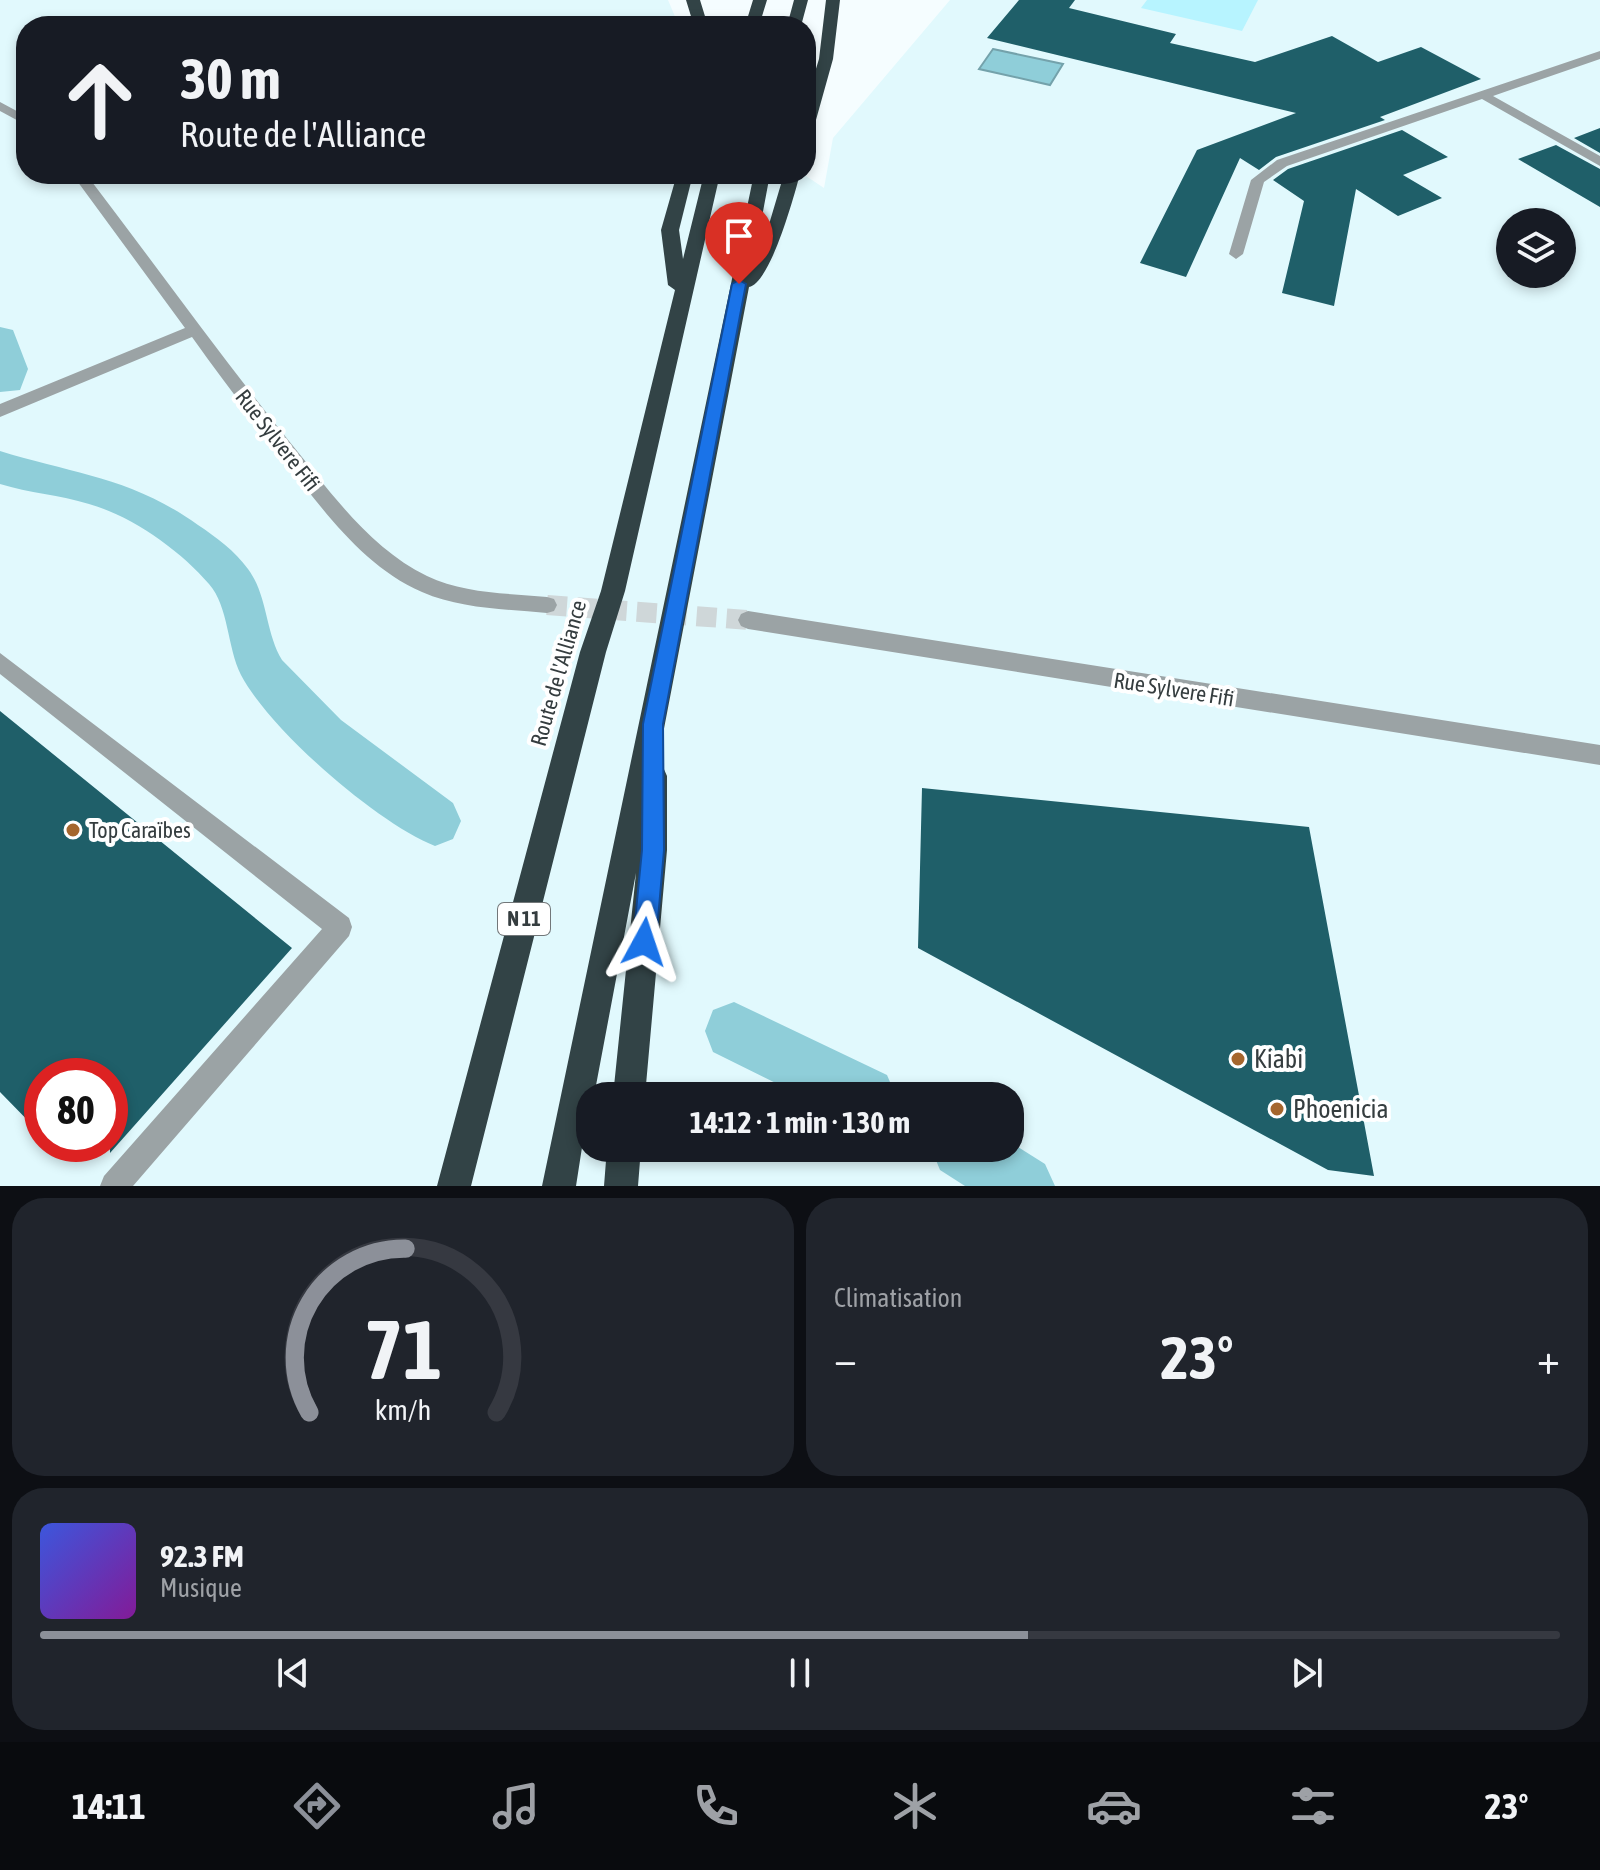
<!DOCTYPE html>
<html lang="fr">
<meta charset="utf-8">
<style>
body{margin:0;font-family:"Asap Condensed",sans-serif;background:#20242c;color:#f1f3f6;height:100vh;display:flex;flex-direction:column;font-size:30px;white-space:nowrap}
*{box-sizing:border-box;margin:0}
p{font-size:26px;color:#9ea1a6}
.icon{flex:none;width:44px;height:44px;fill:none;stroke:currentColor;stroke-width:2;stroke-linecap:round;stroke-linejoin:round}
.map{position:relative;height:1186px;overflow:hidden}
.details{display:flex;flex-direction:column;gap:12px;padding:12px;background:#0d0f14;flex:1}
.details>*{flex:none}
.banner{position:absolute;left:16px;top:16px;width:800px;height:168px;border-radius:32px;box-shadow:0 4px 12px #0003;background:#171b24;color:#f1f3f6;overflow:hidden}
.tools{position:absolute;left:1496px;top:208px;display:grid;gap:16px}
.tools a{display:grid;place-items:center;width:80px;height:80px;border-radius:50%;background:#171b24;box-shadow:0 4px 12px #0003;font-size:40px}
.speed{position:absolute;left:24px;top:1058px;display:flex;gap:16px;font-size:40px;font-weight:700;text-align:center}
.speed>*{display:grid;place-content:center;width:104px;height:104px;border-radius:50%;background:#171b24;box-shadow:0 4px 12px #0003;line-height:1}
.speed .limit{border:12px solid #d22;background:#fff;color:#111}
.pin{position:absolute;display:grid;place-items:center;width:68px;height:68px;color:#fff;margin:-82px -34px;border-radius:50% 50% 50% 0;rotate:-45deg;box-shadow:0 0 8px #0007}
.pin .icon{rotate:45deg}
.me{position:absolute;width:88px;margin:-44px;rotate:5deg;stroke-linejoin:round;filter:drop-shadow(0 0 6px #0008)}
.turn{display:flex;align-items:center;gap:28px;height:168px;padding:0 32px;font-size:36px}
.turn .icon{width:104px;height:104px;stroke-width:2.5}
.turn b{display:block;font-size:56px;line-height:68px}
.big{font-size:60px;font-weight:700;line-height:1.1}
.details .widget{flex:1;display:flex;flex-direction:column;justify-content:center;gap:12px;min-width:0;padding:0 28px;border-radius:32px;background:#20242c}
.details .dial{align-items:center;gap:0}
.dial svg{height:208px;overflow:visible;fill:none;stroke:#363941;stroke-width:7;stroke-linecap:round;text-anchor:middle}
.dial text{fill:#f1f3f6;stroke:none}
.song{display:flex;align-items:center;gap:24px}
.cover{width:96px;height:96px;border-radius:12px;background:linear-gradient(135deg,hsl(230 70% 55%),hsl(290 70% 35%))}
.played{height:8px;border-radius:4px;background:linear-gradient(90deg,#8c9099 65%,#363941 65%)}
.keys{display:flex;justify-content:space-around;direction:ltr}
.heat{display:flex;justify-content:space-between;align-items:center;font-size:44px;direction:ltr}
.details .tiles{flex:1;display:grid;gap:12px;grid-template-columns:1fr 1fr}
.widget:last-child{grid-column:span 2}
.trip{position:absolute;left:576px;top:1082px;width:448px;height:80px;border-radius:32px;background:#171b24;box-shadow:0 4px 12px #0003;font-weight:700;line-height:80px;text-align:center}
.tab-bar{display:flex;height:128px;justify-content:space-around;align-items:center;background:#090b0e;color:#9ea1a6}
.tab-bar .icon{width:56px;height:56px}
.tab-bar .on{color:#8c9099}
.tab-bar b{font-size:36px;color:#f1f3f6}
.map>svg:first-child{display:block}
.built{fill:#e1f9fd;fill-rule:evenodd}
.green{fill:#b7f4ff}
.water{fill:#8fced9;stroke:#74a2ab;stroke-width:2}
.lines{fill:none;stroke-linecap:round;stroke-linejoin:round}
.canal{fill:#8fced9;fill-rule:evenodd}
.building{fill:#1f5f69}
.minor-tunnel{stroke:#cfd7d9;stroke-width:20;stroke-dasharray:20 10;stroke-linecap:butt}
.minor{fill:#9ba3a5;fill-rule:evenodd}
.highway{fill:#324346;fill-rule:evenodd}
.route{fill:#1a73e8;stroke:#114b97;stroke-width:2}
.poi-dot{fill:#a5662d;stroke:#fff;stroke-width:3}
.labels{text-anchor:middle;stroke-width:8;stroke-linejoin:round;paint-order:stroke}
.shield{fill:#fff;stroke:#727779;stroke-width:2}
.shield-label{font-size:20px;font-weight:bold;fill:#353d3f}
.street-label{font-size:22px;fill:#353d3f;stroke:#fff}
.poi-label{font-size:22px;fill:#353d3f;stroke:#fff;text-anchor:start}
.near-poi-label{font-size:26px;fill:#353d3f;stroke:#fff;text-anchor:start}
</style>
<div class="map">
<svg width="1600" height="1186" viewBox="0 0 1600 1186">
<rect width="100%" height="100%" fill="#f5fdff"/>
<path class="built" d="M0,0H668L679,26H26V174H803L824,188L833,138L950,0H1600V1186H0ZM1510,222H1562V274H1510ZM42,1076H110V1144H42ZM590,1096H1010V1148H590Z"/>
<path class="green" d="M1147,0H1258L1242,31L1141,8Z"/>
<path class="water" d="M993,49L1063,64L1050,85L979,69Z"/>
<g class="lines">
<path class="canal" d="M0,327L13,330L28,369L20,390L0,392Z
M0,451C74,474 131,477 198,525C216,537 235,551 248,569C268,596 265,632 282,660L341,720L453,803L461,821L453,839L435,846C377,823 270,730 241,675C227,647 229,607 209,584C181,551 132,516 89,504C60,495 29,493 0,484Z
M734,1002L887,1075L896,1096H802L713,1052L705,1031L713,1010Z
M1010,1142L1045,1164L1055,1186H965L940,1170L931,1148H1010Z"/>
</g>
<path class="building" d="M1019,0H1075L1069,8L1176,34L1170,43L1255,62L1332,36L1378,62L1421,47L1481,79L1380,117L1385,120L1276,157L1259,170L1240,158L1186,277L1140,263L1197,150L1296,113L987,38Z
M1600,128V153L1574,138Z
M1402,130L1448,157L1403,175L1442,198L1398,216L1356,189L1334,306L1282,293L1304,201L1273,180L1288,169Z
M1556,145L1600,169V207L1518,159Z
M0,711L292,948L110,1153V1076H42V1135L0,1092Z
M922,788L1309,827L1374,1176L1328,1170L918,948Z"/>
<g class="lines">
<path class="minor-tunnel" d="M547,605L748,620"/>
<path class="minor" d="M1600,51V59L1493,96L1600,156V166L1482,99L1287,166L1264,182L1243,254L1236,259L1229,254L1251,180L1277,160Z
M0,102L26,116V125L0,111Z
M72,174H86C154,263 219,354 289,441C329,490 369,548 427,576C464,594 508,593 547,597L554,599L557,605L554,611L547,613C505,609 461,609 422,592C362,566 322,508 283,459C252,418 221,378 192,337L0,417V404L185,328Z
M748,611L1600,745V765L748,629L741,626L738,620L741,614Z
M0,653L349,918L352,927L349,936L133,1186H100L104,1176L322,929L0,674Z"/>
<path class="highway" d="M686,0H700L708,26H694Z
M753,0H767L759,26H745Z
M794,0H808L801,26H787Z
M826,0H840L833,59L814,127L806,132V101L819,59Z
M677,174H693L679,230L683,259L704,174H720L625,591L606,652L471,1186H437L580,652L601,591L675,290L668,285L661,230Z
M754,174H770L756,249L770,221L784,174H800C794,196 771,282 749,287L657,765L663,767L667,776V850L645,1096H613L636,873L594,1096H590L576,1186H542Z
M607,1148H641L638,1186H604Z"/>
</g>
<path class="route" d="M739,280L746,284L663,724L664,850L656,942L652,950L644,953L636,950L633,942L642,850L643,724L732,284Z"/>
<g class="poi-dot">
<circle cx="73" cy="830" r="8"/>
<circle cx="1238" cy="1059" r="8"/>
<circle cx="1277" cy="1109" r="8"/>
</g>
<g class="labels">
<rect class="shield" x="498" y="903" width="52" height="32" rx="6"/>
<g class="shield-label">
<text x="524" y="926">N 11</text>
</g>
<g class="street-label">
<text transform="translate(278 440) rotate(52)" y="8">Rue Sylvere Fifi</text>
<text transform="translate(558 673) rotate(-74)" y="8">Route de l'Alliance</text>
<text transform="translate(1174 689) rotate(9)" y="8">Rue Sylvere Fifi</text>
</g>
<g class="poi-label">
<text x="89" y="838">Top Caraïbes</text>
</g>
<g class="near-poi-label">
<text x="1254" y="1068">Kiabi</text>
<text x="1293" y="1118">Phoenicia</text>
</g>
</g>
</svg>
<div class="tools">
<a><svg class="icon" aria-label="layers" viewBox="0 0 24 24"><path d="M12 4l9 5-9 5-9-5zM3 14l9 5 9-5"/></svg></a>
</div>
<div class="speed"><div class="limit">80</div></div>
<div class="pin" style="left:739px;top:284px;background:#d93025"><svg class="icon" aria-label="arrive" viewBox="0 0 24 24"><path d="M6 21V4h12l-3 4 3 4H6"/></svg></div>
<svg class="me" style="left:644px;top:942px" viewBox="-20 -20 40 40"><path d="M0-17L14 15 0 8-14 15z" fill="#1a73e8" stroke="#fff" stroke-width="4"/></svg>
<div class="trip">14:12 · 1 min · 130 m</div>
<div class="banner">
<div class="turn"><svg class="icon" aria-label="ahead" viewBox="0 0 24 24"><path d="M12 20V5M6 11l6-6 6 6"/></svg><div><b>30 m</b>Route de l'Alliance</div></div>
</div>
</div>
<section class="details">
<div class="tiles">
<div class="widget dial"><svg viewBox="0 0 100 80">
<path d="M14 69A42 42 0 1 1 86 69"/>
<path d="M14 69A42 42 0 0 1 51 6" stroke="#8c9099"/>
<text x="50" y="56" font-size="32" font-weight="700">71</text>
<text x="50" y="72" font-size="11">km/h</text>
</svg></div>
<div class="widget"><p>Climatisation</p>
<div class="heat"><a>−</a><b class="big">23°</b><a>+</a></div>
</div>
<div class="widget">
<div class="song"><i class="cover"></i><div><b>92.3 FM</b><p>Musique</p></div></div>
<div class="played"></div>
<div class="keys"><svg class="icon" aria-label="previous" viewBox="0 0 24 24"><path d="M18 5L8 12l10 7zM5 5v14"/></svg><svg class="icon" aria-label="pause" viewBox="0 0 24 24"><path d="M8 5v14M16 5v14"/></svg><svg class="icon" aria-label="next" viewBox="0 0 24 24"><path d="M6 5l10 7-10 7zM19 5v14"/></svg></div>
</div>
</div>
</section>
<nav class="tab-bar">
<b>14:11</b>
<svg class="icon on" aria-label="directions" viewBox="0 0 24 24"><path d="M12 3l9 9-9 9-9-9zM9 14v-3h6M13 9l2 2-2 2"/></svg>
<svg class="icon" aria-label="music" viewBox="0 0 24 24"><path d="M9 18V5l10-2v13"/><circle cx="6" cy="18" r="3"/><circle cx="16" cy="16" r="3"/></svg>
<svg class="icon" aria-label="phone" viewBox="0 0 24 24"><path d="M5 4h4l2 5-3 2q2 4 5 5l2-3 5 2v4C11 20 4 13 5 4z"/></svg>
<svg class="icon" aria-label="climate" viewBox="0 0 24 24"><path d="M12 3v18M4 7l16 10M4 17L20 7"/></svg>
<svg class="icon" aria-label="car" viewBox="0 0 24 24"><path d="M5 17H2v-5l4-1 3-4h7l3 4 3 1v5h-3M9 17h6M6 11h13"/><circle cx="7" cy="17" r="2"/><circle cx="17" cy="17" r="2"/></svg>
<svg class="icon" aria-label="filters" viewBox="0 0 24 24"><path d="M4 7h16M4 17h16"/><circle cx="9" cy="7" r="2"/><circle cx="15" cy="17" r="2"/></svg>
<b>23°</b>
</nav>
